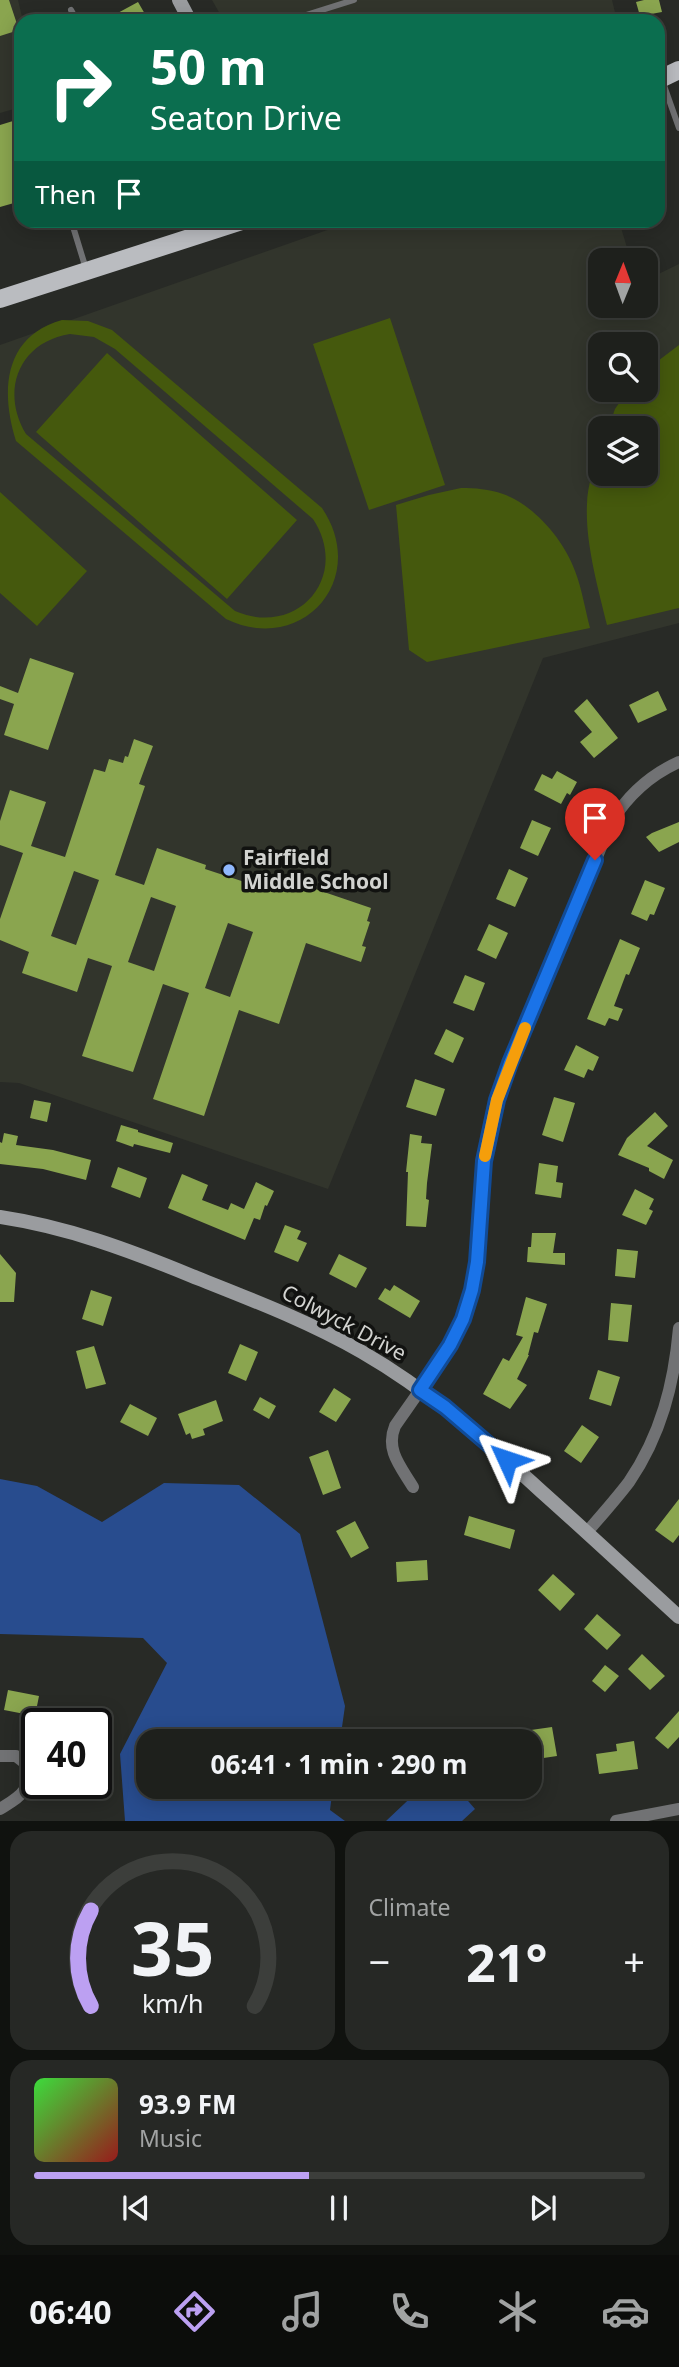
<!DOCTYPE html>
<meta charset="utf-8">
<style>
body{margin:0;font-family:"Noto Sans",sans-serif;background:#262825;color:#f1f3f6;height:100vh;display:flex;flex-direction:column;font-size:26px;white-space:nowrap}
*{box-sizing:border-box;margin:0}
p{font-size:23px;color:#a1a3a3}
.icon{flex:none;width:38px;height:38px;fill:none;stroke:currentColor;stroke-width:2;stroke-linecap:round;stroke-linejoin:round}
.map{position:relative;height:1821px;overflow:hidden}
.panel{display:flex;flex-direction:column;gap:10px;padding:10px;background:#10120f;flex:1}
.panel>*{flex:none}
.hud{position:absolute;left:14px;top:14px;width:651px;height:214px;border-radius:21px;box-shadow:0 4px 18px #0003,0 0 0 2px #3c3e3b;background:#0b6e4f;color:#fff;overflow:hidden}
.needle{width:46px;rotate:1deg}
.tools{position:absolute;left:588px;top:248px;display:grid;gap:14px}
.tools a{display:grid;place-items:center;width:70px;height:70px;border-radius:14px;background:#1e201c;box-shadow:0 4px 18px #0003,0 0 0 2px #3c3e3b;font-size:35px}
.speed{position:absolute;left:21px;top:1708px;display:flex;gap:14px;font-size:35px;font-weight:700;text-align:center}
.speed>*{display:grid;place-content:center;width:91px;height:91px;border-radius:50%;background:#1e201c;box-shadow:0 4px 18px #0003,0 0 0 2px #3c3e3b;line-height:1}
.speed .limit{border:4px solid #111;border-radius:10px;background:#fff;color:#111}
.pin{position:absolute;display:grid;place-items:center;width:60px;height:60px;color:#fff;margin:-72px -30px;border-radius:50% 50% 50% 0;rotate:-45deg;box-shadow:0 0 7px #0007}
.pin .icon{rotate:45deg}
.me{position:absolute;width:77px;margin:-38px;rotate:312deg;stroke-linejoin:round;filter:drop-shadow(0 0 5px #0008)}
.turn{display:flex;align-items:center;gap:24px;height:147px;padding:0 21px;font-size:32px}
.turn .icon{width:91px;height:91px;stroke-width:2.5}
.turn b{display:block;font-size:49px;line-height:60px}
.then{display:flex;align-items:center;height:66px;padding:0 21px;background:#0003;gap:14px;font-size:26px}
.big{font-size:52px;font-weight:700;line-height:1.1}
.panel .tile{flex:1;display:flex;flex-direction:column;justify-content:center;gap:10px;min-width:0;padding:0 24px;border-radius:21px;background:#262825}
.panel .dial{align-items:center;gap:0}
.dial svg{height:182px;overflow:visible;fill:none;stroke:#3c3e3b;stroke-width:7;stroke-linecap:round;text-anchor:middle}
.dial text{fill:#f1f3f6;stroke:none}
.song{display:flex;align-items:center;gap:21px}
.cover{width:84px;height:84px;border-radius:10px;background:linear-gradient(135deg,hsl(120 70% 55%),hsl(0 70% 35%))}
.played{height:7px;border-radius:4px;background:linear-gradient(90deg,#bca0f2 45%,#3c3e3b 45%)}
.keys{display:flex;justify-content:space-around;direction:ltr}
.heat{display:flex;justify-content:space-between;align-items:center;font-size:38px;direction:ltr}
.panel .tiles{flex:1;display:grid;gap:10px;grid-template-columns:1fr 1fr}
.tile:last-child{grid-column:span 2}
.trip{position:absolute;left:136px;top:1729px;width:406px;height:70px;border-radius:21px;background:#1e201c;box-shadow:0 4px 18px #0003,0 0 0 2px #3c3e3b;font-weight:700;line-height:70px;text-align:center}
.tab-bar{display:flex;height:112px;justify-content:space-around;align-items:center;background:#0c0d0b;color:#a1a3a3}
.tab-bar .icon{width:49px;height:49px}
.tab-bar .selected{color:#bca0f2}
.tab-bar b{font-size:32px;color:#f1f3f6}
.map>svg:first-child{display:block}
.built{fill:#32352c;fill-rule:evenodd}
.green{fill:#45590d;fill-rule:evenodd}
.water{fill:#284c8e}
.building{fill:#8aa54f;fill-rule:evenodd}
.lines{fill:none;stroke-linecap:round;stroke-linejoin:round}
.lane{stroke:#717274;stroke-width:6}
.street{stroke:#717274;stroke-width:12}
.secondary{stroke:#9a9c9f;stroke-width:14}
.primary{stroke:#babcc0;stroke-width:18}
.route-casing{stroke:#114b97;stroke-width:18}
.route{stroke:#1a73e8;stroke-width:12}
.slow{stroke:#f59e0b;stroke-width:12}
.poi-dot{fill:#90b8fd;stroke:#111210;stroke-width:2.5}
.labels{text-anchor:middle;stroke-width:7;stroke-linejoin:round;paint-order:stroke}
.poi-label{font-size:21px;font-weight:bold;fill:#d2d3d0;stroke:#111210;text-anchor:start}
.street-label{font-size:21px;fill:#d2d3d0;stroke:#111210}
</style>
<div class="map">
<svg width="679" height="1821" viewBox="0 0 679 1821">
<rect width="100%" height="100%" fill="#282a26"/>
<path class="built" d="M0,0H18L23,21H21V107L0,113Z
M212,0H612L617,21H224Z
M353,221H619L631,261H600V306H646V280L679,264V623L543,658L328,1189L19,1083L0,1082V345ZM600,345H646V390H600ZM600,429H646V474H600Z"/>
<path class="green" d="M390,318L445,485L369,510L313,344Z
M62,320L88,321L112,330L322,508C370,579 302,656 226,619L16,441C0,391 4,336 62,320ZM70,334L94,337L115,349L313,519C351,577 297,638 235,611L26,434C0,391 19,342 70,334Z
M679,345V608L607,625C598,588 585,542 587,504C587,487 594,466 600,450V474H646V429H608L615,409L628,390H646V370Z
M107,353L297,520L227,599L36,432Z
M461,488C475,488 489,489 503,494C534,505 564,540 575,571C582,589 585,609 590,628L427,662L409,650L396,505L429,495Z
M0,492L87,571L37,626L0,593Z"/>
<path class="water" d="M0,1479L37,1486L102,1522L164,1483L239,1485L300,1534L345,1706L340,1741H149V1787H333L330,1810L345,1821H125L120,1754L167,1663L143,1638L0,1634Z
M422,1787H456L475,1809L462,1821H386Z"/>
<path class="building" d="M0,0H9L19,30L0,36Z
M644,0H659L662,12L640,16L636,2Z
M138,2L149,21H103Z
M13,121L21,146V201L0,207V125Z
M30,658L74,673L48,750L4,735L14,704L0,699V686L18,693Z
M658,691L667,710L638,723L629,705Z
M587,699L618,738L594,758L580,742L592,732L574,711Z
M134,739L153,746L139,784L145,786L115,875L144,885L157,848L206,865L205,869L269,890L274,875L371,908L367,921L370,922L362,946L366,947L361,962L306,943L279,1024L239,1010L204,1116L153,1099L189,993L163,984L133,1072L82,1056L112,966L88,958L77,992L22,973L29,952L0,940V919L23,853L0,845V821L10,790L46,802L31,846L65,857L94,769L105,772L109,759L123,763L125,756L128,757ZM74,871L99,880L76,945L51,936ZM151,897L176,906L154,971L128,962ZM228,923L253,932L230,997L205,988Z
M557,771L577,782L570,795L567,793L561,804L534,790L542,774L552,779Z
M532,820L551,828L538,856L520,848Z
M679,822V842L659,852L646,837L652,833Z
M509,869L528,878L515,907L496,899Z
M645,880L665,888L654,915L650,914L647,921L631,914Z
M489,924L508,933L496,959L477,950Z
M620,939L640,948L629,975L626,974L614,1006L623,1009L618,1021L609,1018L605,1026L587,1019Z
M465,975L485,983L474,1011L453,1003Z
M446,1029L464,1038L453,1063L434,1054Z
M576,1045L599,1057L593,1071L588,1069L584,1078L564,1070Z
M415,1079L445,1089L436,1116L406,1107Z
M554,1097L575,1103L563,1142L542,1135Z
M34,1100L51,1103L47,1122L30,1118Z
M655,1112L668,1126L647,1146L673,1160L664,1179L649,1171V1168L618,1155L627,1138Z
M121,1125L138,1130V1132L173,1143L170,1153L134,1144L133,1147L116,1141Z
M4,1133L18,1136L16,1145L53,1150L91,1160L86,1180L43,1169L0,1164V1142L2,1143Z
M410,1134L422,1136L421,1143L432,1144L427,1183L426,1199L429,1200L426,1227L406,1226L408,1172H406Z
M539,1163L558,1166L556,1182L563,1183L561,1198L535,1194Z
M118,1167L147,1178L140,1198L111,1187Z
M182,1174L208,1185L202,1200L228,1210L231,1203L244,1209L256,1182L274,1191L267,1206L265,1205L260,1220L254,1218L245,1240L168,1208Z
M635,1189L654,1199L649,1209L653,1211L646,1225L622,1215Z
M285,1225L301,1231L297,1239L307,1243L298,1262L274,1252Z
M532,1233H556L553,1253H565V1265L527,1262L528,1247H531Z
M617,1249L638,1251L635,1278L615,1276Z
M0,1254L16,1273L14,1302H0Z
M339,1254L367,1268L356,1288L329,1274Z
M394,1285L420,1301L410,1318L378,1299L385,1288L390,1291Z
M91,1290L112,1297L103,1326L82,1319Z
M526,1297L547,1304L538,1333L534,1332L528,1355H529L517,1379L527,1385L510,1409L483,1394L503,1358L509,1361L523,1337L516,1335Z
M611,1303L632,1305L628,1342L608,1340Z
M240,1344L258,1352L246,1381L228,1373Z
M94,1346L106,1384L86,1389L76,1351Z
M598,1370L620,1377L611,1406L589,1399Z
M334,1388L351,1399L336,1422L319,1412Z
M260,1397L276,1406L269,1419L253,1410Z
M216,1400L223,1421L203,1429L205,1435L192,1439L190,1433L186,1435L178,1414Z
M130,1404L157,1418L148,1436L120,1422Z
M582,1425L599,1437L581,1463L564,1451Z
M328,1450L341,1488L323,1495L309,1457Z
M679,1499V1535L673,1543L655,1530Z
M469,1516L515,1530L510,1549L464,1535Z
M355,1521L369,1548L351,1558L336,1531Z
M427,1560L428,1580L397,1582L396,1562Z
M553,1574L575,1594L560,1611L538,1590Z
M597,1614L621,1635L607,1650L584,1629Z
M642,1654L665,1676L650,1690L628,1669Z
M605,1665L619,1676L605,1692L592,1681Z
M8,1690L39,1696L35,1716L4,1710Z
M679,1711V1737L668,1749L655,1738Z
M552,1727L557,1756L530,1760V1741H502V1734Z
M634,1741L638,1769L599,1774L596,1754L617,1751L616,1744Z"/>
<g class="lines">
<path class="lane" d="M71,10L77,21
M287,21L354,0
M662,80L679,128
M71,220L86,269"/>
<path class="street" d="M413,1487C401,1467 385,1450 395,1426C424,1384 456,1343 471,1293C484,1251 478,1204 484,1161C488,1127 499,1095 510,1063L612,821C629,794 650,775 679,762
M587,1532C601,1516 616,1499 629,1482C661,1435 674,1384 679,1328
M0,1756H16L25,1763C32,1791 22,1795 0,1809
M616,1821L679,1809"/>
<path class="secondary" d="M179,0L190,21
M0,1217C67,1227 129,1250 192,1276C250,1299 308,1321 362,1352C428,1390 485,1440 542,1492C588,1533 633,1575 679,1617"/>
<path class="primary" d="M658,80L679,70
M0,299L245,220"/>
</g>
<g class="lines">
<g class="route-casing">
<path id="route" d="M507,1460L445,1407L420,1390L450,1345L463,1319L472,1290L477,1262L484,1161L497,1100L510,1063L595,860"/>
</g>
<use href="#route" class="route"/>
<path class="slow" d="M485,1156L497,1100L525,1028"/>
</g>
<circle class="poi-dot" cx="229" cy="870" r="7"/>
<g class="labels">
<g class="poi-label">
<text x="243" y="865">Fairfield<tspan x="243" dy="24">Middle School</tspan></text>
</g>
<g class="street-label">
<text transform="translate(344 1323) rotate(28)" y="7">Colwyck Drive</text>
</g>
</g>
</svg>
<div class="tools">
<a><svg class="needle" viewBox="-14 -14 28 28"><path d="M0-13l5 13h-10z" fill="#e53935"/><path d="M0 13l5-13h-10z" fill="#a1a3a3"/></svg></a>
<a><svg class="icon" aria-label="search" viewBox="0 0 24 24"><circle cx="10" cy="10" r="6"/><path d="M15 15l6 6"/></svg></a>
<a><svg class="icon" aria-label="layers" viewBox="0 0 24 24"><path d="M12 4l9 5-9 5-9-5zM3 14l9 5 9-5"/></svg></a>
</div>
<div class="speed"><div class="limit">40</div></div>
<div class="pin" style="left:595px;top:860px;background:#d93025"><svg class="icon" aria-label="arrive" viewBox="0 0 24 24"><path d="M6 21V4h12l-3 4 3 4H6"/></svg></div>
<svg class="me" style="left:507px;top:1460px" viewBox="-20 -20 40 40"><path d="M0-17L14 15 0 8-14 15z" fill="#1a73e8" stroke="#fff" stroke-width="4"/></svg>
<div class="trip">06:41 · 1 min · 290 m</div>
<div class="hud">
<div class="turn"><svg class="icon" aria-label="right" viewBox="0 0 24 24"><path d="M7 20v-9h11M14 6l5 5-5 5"/></svg><div><b>50 m</b>Seaton Drive</div></div>
<div class="then">Then<svg class="icon" aria-label="arrive" viewBox="0 0 24 24"><path d="M6 21V4h12l-3 4 3 4H6"/></svg></div>
</div>
</div>
<section class="panel">
<div class="tiles">
<div class="tile dial"><svg viewBox="0 0 100 80">
<path d="M14 69A42 42 0 1 1 86 69"/>
<path d="M14 69A42 42 0 0 1 14 27" stroke="#bca0f2"/>
<text x="50" y="56" font-size="32" font-weight="700">35</text>
<text x="50" y="72" font-size="11">km/h</text>
</svg></div>
<div class="tile"><p>Climate</p>
<div class="heat"><a>−</a><b class="big">21°</b><a>+</a></div>
</div>
<div class="tile">
<div class="song"><i class="cover"></i><div><b>93.9 FM</b><p>Music</p></div></div>
<div class="played"></div>
<div class="keys"><svg class="icon" aria-label="previous" viewBox="0 0 24 24"><path d="M18 5L8 12l10 7zM5 5v14"/></svg><svg class="icon" aria-label="pause" viewBox="0 0 24 24"><path d="M8 5v14M16 5v14"/></svg><svg class="icon" aria-label="next" viewBox="0 0 24 24"><path d="M6 5l10 7-10 7zM19 5v14"/></svg></div>
</div>
</div>
</section>
<nav class="tab-bar">
<b>06:40</b>
<svg class="icon selected" aria-label="directions" viewBox="0 0 24 24"><path d="M12 3l9 9-9 9-9-9zM9 14v-3h6M13 9l2 2-2 2"/></svg>
<svg class="icon" aria-label="music" viewBox="0 0 24 24"><path d="M9 18V5l10-2v13"/><circle cx="6" cy="18" r="3"/><circle cx="16" cy="16" r="3"/></svg>
<svg class="icon" aria-label="phone" viewBox="0 0 24 24"><path d="M5 4h4l2 5-3 2q2 4 5 5l2-3 5 2v4C11 20 4 13 5 4z"/></svg>
<svg class="icon" aria-label="climate" viewBox="0 0 24 24"><path d="M12 3v18M4 7l16 10M4 17L20 7"/></svg>
<svg class="icon" aria-label="car" viewBox="0 0 24 24"><path d="M5 17H2v-5l4-1 3-4h7l3 4 3 1v5h-3M9 17h6M6 11h13"/><circle cx="7" cy="17" r="2"/><circle cx="17" cy="17" r="2"/></svg>
</nav>
